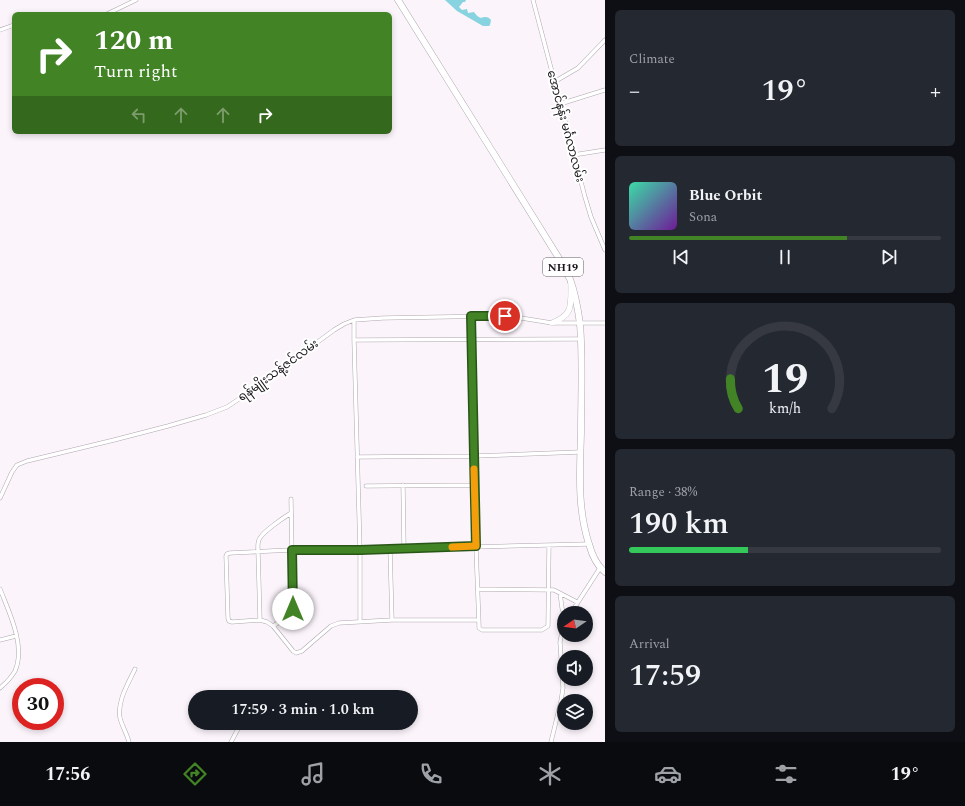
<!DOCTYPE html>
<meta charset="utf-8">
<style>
body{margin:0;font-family:Spectral,"Noto Sans Myanmar",serif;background:#242831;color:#f1f3f6;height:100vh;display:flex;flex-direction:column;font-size:15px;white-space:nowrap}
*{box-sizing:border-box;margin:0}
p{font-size:13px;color:#9ea1a6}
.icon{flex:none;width:22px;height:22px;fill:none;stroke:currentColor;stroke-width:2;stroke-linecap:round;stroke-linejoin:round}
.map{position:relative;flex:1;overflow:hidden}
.sheet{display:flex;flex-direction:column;gap:10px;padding:10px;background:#0d0f14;width:360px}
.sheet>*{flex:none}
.top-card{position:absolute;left:12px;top:12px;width:380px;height:122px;border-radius:6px;box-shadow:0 2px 6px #0003;background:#418325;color:#fff;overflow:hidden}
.needle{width:26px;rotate:257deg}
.controls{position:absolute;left:557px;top:606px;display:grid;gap:8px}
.controls a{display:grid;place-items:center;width:36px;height:36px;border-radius:50%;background:#171b24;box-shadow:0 2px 6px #0003;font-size:20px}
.speed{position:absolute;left:12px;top:678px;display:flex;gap:8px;font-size:20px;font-weight:700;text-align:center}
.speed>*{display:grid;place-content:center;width:52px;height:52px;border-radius:50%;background:#171b24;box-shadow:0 2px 6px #0003;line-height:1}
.speed .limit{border:6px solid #d22;background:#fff;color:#111}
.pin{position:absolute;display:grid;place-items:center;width:34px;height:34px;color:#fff;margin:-17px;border:2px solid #fff;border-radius:50%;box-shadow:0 1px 4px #0007}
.me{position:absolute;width:44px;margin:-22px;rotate:0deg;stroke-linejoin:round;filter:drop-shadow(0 0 3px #0008)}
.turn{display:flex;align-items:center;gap:14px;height:84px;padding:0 16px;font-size:18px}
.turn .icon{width:52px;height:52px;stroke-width:2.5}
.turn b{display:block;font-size:28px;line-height:34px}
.lanes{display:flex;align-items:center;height:38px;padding:0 16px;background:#0003;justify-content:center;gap:20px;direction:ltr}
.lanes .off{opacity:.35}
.big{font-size:30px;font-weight:600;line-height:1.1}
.sheet .card{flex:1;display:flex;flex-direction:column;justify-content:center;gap:6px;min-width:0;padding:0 14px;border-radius:6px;background:#242831}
.sheet .dial{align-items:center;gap:0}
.dial svg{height:104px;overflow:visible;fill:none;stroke:#363941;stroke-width:7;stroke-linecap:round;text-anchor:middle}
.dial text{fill:#f1f3f6;stroke:none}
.song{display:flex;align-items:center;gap:12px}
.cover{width:48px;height:48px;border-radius:6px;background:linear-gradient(135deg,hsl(160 70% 55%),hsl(280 70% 35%))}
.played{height:4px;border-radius:2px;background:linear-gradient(90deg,#418325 70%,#363941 70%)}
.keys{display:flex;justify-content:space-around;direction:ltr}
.heat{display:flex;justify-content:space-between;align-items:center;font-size:22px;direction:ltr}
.charge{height:6px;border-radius:3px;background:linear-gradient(90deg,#34c759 38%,#363941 0)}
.trip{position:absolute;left:188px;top:690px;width:230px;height:40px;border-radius:20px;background:#171b24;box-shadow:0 2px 6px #0003;font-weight:600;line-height:40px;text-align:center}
.menu{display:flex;height:64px;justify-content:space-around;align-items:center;background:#090b0e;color:#9ea1a6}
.menu .icon{width:28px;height:28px}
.menu .selected{color:#418325}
.menu b{font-size:18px;color:#f1f3f6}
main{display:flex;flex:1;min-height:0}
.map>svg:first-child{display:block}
.water{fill:#87d3e0}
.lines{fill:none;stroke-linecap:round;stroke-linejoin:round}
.street-casing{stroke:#aea7ae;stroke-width:4.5}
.primary-casing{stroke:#aea7ae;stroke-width:6}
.highway-casing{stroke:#aea7ae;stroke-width:7}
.street{stroke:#fff;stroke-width:3.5}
.primary{stroke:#fff;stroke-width:5.5}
.highway{stroke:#fff;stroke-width:6}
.route-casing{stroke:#2a5518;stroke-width:10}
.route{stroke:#418325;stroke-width:7}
.slow{stroke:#f59e0b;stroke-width:7}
.labels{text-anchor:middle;stroke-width:4;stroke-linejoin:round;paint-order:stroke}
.shield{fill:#fff;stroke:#5e5c5e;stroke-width:1}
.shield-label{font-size:11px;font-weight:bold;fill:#191619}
.street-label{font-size:12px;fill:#191619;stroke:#fff}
</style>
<main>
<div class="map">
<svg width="605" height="742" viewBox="0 0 605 742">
<rect width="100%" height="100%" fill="#fbf4fb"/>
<path class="water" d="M445,0H466L465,2H463L459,7L462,10L467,9L468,13L474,12C482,24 484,12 491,20L490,25L489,26H483L457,11Z"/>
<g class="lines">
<g class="street-casing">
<path id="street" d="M533,0L585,197L591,217L605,250
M107,14L136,0
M0,30L14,25
M554,82L578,68L605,40
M560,104L605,90
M573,155L605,150
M471,316L476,547L479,625V628L482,630H542L548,626L549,545
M354,320V340L580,339
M354,340L360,550V622
M357,457L474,456L580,452
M403,485L404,548
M366,486L474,485
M0,498L12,472L17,465L27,461L114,440L168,426L206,415L227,407L251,391L334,330L344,324L354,320L383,318L495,316L515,317L552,323H605
M291,513C283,518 264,531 260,538C257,542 258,547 258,551L260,620L232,622L229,621L228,618L226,556L227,554L230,553L291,550H360L589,544
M390,549L392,620
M0,589C9,612 26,646 15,671C11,678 6,683 0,688
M478,589L554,590L577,602
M560,593L562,608L564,615
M571,613L600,568
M260,620L267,622L273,626L293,651L296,653L302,651L331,626L339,623L392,620H479
M273,626L281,621L292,611L293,609L291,499
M0,640L16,636
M129,742C127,734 122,726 120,718C117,701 128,684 135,669
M231,742L239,727L235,723
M551,742L561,701L563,688L560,642L562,632L564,626"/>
</g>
<g class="primary-casing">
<path id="primary" d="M552,323C573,315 571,306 571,285"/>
</g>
<g class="highway-casing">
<path id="highway" d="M398,0L560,260C563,267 567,273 570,279C575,293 578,309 580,324C583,359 581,397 581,433C580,470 577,508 589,544C592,555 596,565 605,572"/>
</g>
<use href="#street" class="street"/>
<use href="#primary" class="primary"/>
<use href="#highway" class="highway"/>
</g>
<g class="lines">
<g class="route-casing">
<path id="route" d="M293,609L292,550H360L476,546L471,316H505"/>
</g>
<use href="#route" class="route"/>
<path class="slow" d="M452,547L476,546L474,469"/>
</g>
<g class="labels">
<rect class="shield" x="543" y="258" width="40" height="18" rx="3"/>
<g class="shield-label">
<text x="563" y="271">NH19</text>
</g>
<g class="street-label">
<text transform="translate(566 126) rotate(75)" y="4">အောင်နန်း မင်္ဂလာလမ်း</text>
<text transform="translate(278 370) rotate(-36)" y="4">ရန်မျိုးသန့်ဇင်လမ်း</text>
</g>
</g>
</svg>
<div class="controls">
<a><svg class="needle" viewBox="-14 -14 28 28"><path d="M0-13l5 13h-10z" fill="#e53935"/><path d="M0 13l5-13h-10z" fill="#9ea1a6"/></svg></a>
<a><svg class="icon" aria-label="sound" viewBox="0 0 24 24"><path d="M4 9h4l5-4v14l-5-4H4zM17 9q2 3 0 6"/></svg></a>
<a><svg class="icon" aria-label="layers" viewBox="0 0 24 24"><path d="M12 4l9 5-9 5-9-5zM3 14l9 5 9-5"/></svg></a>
</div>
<div class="speed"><div class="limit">30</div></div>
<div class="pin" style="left:505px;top:316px;background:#d93025"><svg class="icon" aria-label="arrive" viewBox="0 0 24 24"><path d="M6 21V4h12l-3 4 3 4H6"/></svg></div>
<svg class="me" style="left:293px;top:609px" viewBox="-20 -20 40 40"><circle r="19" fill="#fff"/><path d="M0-13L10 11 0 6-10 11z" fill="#418325"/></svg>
<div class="trip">17:59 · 3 min · 1.0 km</div>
<div class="top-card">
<div class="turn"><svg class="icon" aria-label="right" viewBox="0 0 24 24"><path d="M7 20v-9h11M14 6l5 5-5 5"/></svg><div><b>120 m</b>Turn right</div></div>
<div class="lanes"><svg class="icon off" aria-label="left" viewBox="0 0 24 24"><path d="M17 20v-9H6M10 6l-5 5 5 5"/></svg><svg class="icon off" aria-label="ahead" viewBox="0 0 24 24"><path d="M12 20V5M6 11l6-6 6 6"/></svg><svg class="icon off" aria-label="ahead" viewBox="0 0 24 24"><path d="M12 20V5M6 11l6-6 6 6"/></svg><svg class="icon" aria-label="right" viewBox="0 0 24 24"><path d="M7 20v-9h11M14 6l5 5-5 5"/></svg></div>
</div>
</div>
<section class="sheet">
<div class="card"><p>Climate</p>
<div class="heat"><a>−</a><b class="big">19°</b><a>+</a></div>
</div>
<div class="card">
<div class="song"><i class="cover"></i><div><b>Blue Orbit</b><p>Sona</p></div></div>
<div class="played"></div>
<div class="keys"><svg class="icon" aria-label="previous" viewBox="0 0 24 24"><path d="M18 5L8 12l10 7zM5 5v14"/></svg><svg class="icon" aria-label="pause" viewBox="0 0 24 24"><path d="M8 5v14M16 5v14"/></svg><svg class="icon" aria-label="next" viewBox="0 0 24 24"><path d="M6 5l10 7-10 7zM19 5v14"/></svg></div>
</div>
<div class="card dial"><svg viewBox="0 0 100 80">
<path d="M14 69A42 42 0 1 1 86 69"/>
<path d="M14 69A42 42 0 0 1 8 46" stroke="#418325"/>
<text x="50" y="56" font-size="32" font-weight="700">19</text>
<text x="50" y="72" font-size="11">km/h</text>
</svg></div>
<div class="card"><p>Range · 38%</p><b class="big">190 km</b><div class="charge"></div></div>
<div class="card"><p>Arrival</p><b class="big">17:59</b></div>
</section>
</main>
<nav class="menu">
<b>17:56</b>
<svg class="icon selected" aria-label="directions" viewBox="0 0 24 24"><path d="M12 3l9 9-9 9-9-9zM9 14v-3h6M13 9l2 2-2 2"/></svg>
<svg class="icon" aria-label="music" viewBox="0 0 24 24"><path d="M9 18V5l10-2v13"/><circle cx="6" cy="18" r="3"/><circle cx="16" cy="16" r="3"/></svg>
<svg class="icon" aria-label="phone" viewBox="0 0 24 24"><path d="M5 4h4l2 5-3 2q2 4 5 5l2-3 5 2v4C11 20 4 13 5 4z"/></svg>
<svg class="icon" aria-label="climate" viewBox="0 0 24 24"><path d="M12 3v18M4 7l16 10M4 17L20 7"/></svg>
<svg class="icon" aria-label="car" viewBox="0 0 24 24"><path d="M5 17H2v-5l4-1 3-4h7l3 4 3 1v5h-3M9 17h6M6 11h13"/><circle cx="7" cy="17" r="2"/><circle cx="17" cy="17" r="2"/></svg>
<svg class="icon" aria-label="filters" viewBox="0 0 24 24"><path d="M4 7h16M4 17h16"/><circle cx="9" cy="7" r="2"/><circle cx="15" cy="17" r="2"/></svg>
<b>19°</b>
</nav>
